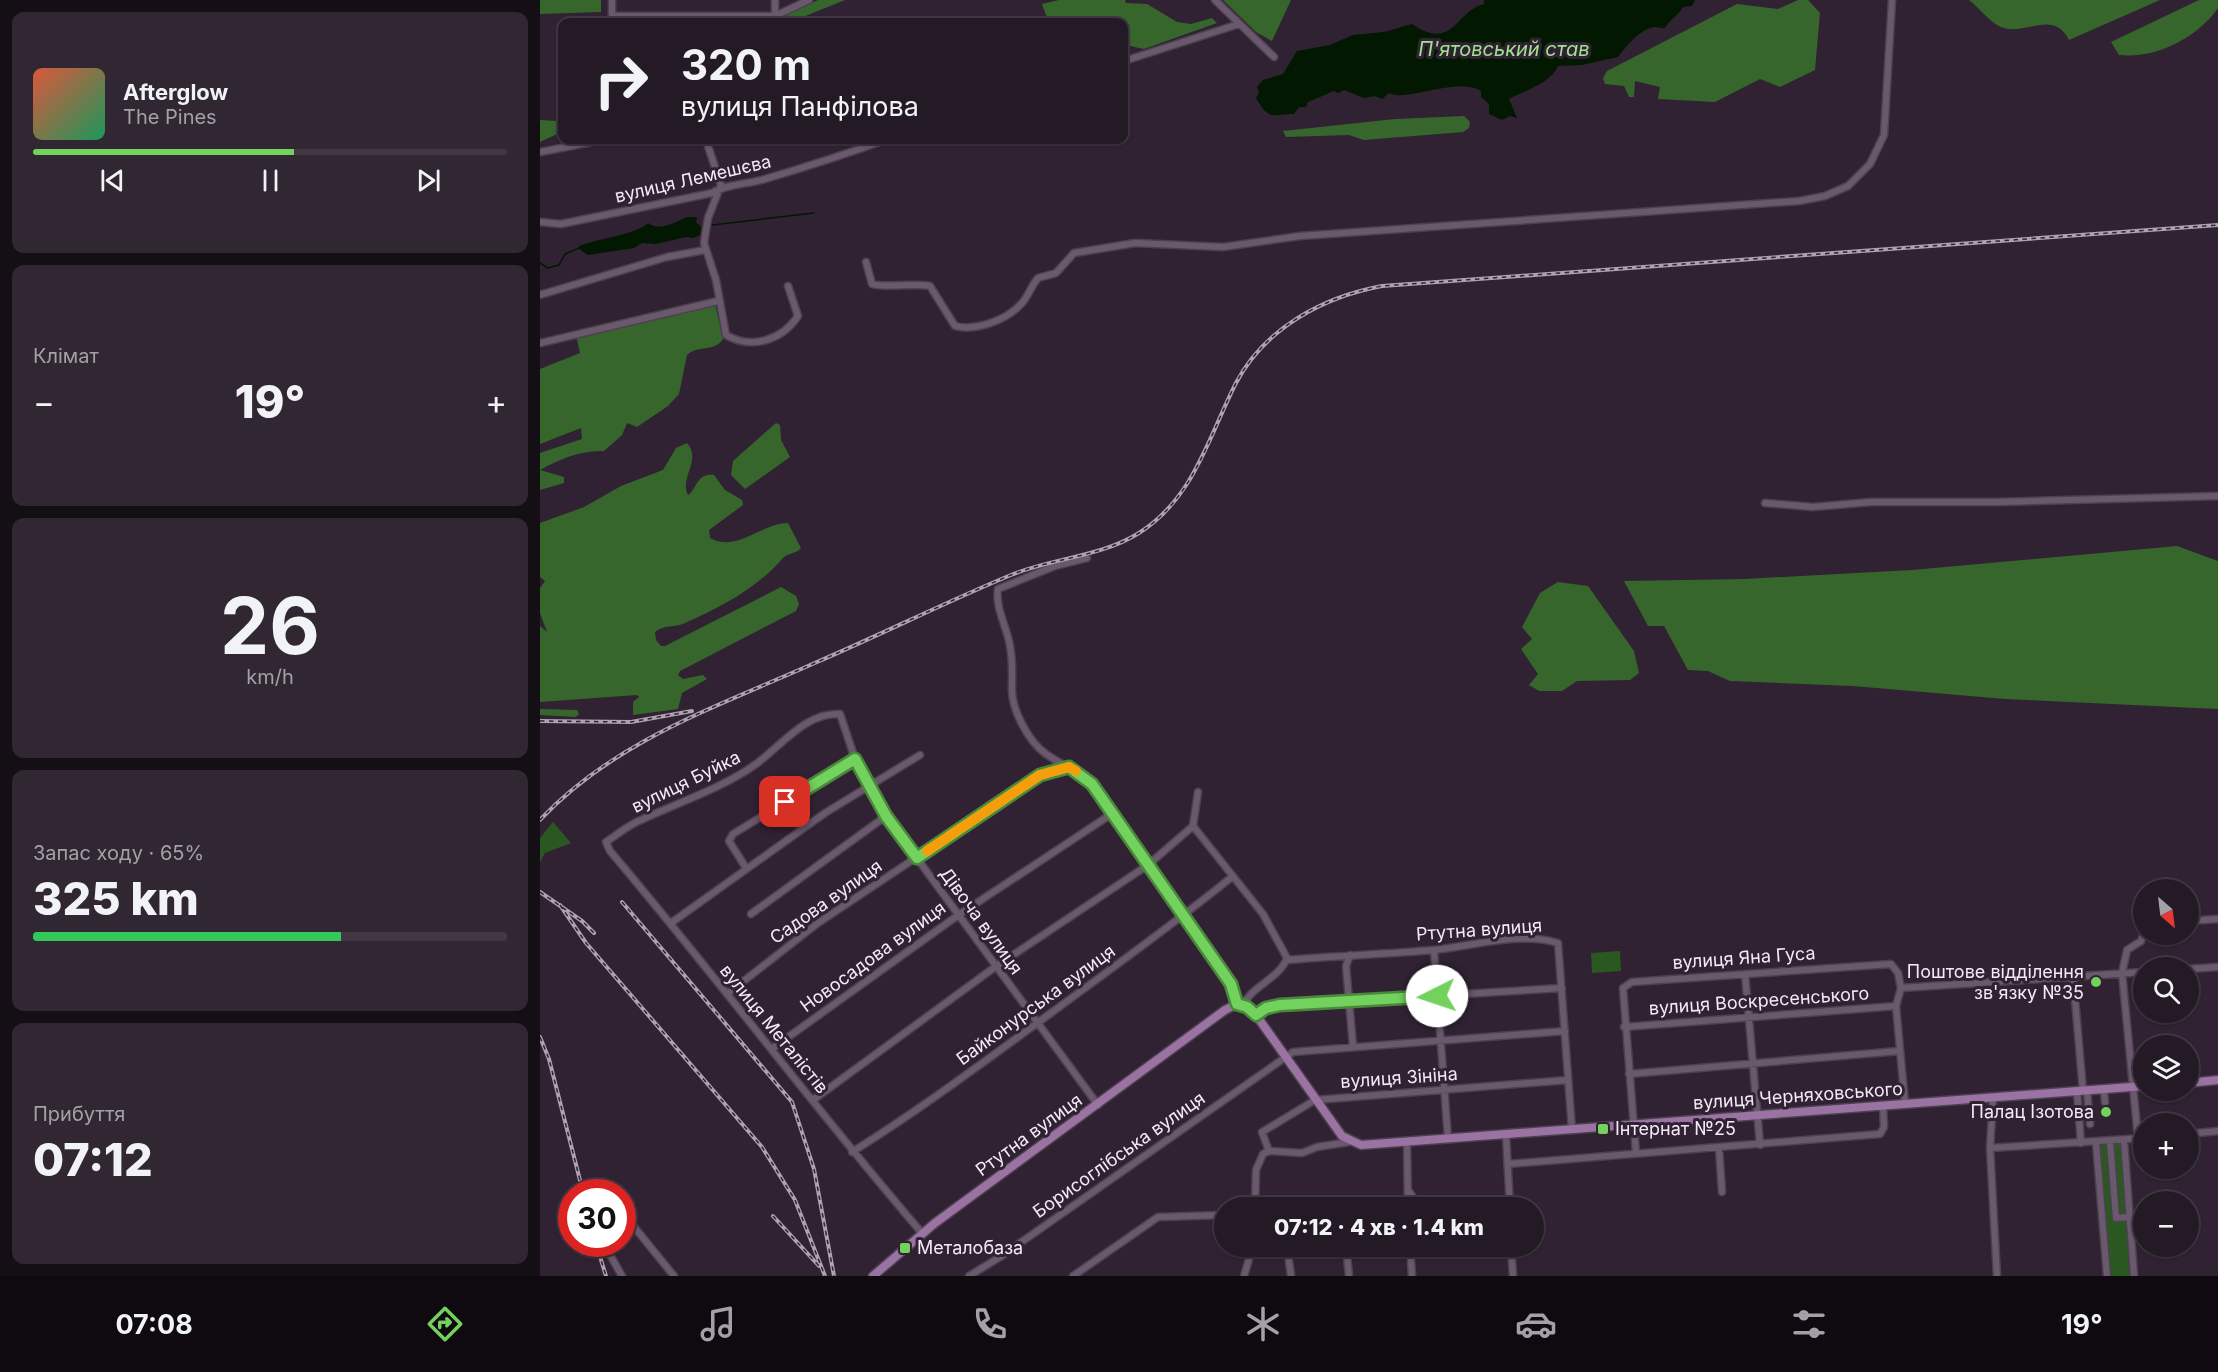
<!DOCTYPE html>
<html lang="uk">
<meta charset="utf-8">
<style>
body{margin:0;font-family:Inter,sans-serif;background:#302732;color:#f1f3f6;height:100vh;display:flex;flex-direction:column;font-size:22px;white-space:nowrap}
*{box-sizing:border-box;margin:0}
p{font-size:20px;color:#a3a1a7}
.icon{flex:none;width:33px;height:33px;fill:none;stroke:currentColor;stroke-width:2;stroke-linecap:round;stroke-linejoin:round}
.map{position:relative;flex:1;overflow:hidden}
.side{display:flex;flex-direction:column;gap:12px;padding:12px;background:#140e15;width:540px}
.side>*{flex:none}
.banner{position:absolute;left:18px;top:18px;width:570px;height:126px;border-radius:12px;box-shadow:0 2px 4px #0004,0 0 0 2px #413843;background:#241a26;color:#f1f3f6;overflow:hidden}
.needle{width:39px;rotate:152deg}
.buttons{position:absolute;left:1593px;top:879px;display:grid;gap:12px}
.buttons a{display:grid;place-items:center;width:66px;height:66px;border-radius:50%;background:#241a26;box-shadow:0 2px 4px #0004,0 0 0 2px #413843;font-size:30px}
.speed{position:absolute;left:18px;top:1179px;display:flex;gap:12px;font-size:30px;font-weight:700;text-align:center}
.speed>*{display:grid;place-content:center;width:78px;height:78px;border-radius:50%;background:#241a26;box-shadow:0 2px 4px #0004,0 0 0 2px #413843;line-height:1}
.speed .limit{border:9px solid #d22;background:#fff;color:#111}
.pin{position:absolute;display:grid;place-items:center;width:51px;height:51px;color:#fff;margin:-26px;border-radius:12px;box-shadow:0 3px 9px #0006}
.me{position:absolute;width:66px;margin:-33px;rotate:266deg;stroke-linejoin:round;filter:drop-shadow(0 0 4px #0008)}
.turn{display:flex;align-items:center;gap:21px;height:126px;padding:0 24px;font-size:27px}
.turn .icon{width:78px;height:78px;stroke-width:2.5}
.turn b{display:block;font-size:42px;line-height:51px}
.big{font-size:45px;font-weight:800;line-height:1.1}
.side .card{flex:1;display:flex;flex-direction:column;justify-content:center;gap:9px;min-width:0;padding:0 21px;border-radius:12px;background:#302732}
.side .dial{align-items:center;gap:0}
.dial b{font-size:78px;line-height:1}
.song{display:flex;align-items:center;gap:18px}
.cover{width:72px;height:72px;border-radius:9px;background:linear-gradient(135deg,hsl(10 70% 55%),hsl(150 70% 35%))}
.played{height:6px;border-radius:3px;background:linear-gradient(90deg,#72d25d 55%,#413843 55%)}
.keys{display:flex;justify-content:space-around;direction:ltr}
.heat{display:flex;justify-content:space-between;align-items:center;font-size:33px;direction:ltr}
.charge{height:9px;border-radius:4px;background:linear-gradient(90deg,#34c759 65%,#413843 0)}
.trip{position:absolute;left:674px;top:1197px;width:330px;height:60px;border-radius:30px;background:#241a26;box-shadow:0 2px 4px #0004,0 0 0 2px #413843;font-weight:800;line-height:60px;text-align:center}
.tabs{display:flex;height:96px;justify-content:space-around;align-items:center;background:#0e0a0f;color:#a3a1a7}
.tabs .icon{width:42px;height:42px}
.tabs .on{color:#72d25d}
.tabs b{font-size:27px;color:#f1f3f6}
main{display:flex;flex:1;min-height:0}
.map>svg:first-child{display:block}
.green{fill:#2a5820}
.forest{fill:#37662d}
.water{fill:#021800}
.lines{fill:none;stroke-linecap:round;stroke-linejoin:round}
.stream{stroke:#021800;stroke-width:1.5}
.minor-casing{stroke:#4d4150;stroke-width:9}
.major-casing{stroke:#4d4150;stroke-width:11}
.minor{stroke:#6a596d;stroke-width:6}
.major{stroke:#9b73a2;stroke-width:8}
.rail-casing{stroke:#aea2b0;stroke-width:4}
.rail{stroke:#302233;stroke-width:1.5;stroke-dasharray:4.5;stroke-linecap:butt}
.route-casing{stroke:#4a883c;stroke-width:15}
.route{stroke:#72d25d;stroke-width:10}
.slow{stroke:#f59e0b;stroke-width:10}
.poi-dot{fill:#72d25d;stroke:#302233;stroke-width:2}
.labels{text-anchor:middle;stroke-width:6;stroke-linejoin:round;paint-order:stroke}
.street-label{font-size:18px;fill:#f4eaf6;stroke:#302233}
.poi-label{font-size:18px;fill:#f4eaf6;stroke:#302233;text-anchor:end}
.water-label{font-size:20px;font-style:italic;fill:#9ee28f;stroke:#302233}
</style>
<main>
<section class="side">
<div class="card">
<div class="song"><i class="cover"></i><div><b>Afterglow</b><p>The Pines</p></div></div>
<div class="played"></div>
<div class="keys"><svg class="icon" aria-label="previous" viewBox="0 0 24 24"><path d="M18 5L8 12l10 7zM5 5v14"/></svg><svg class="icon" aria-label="pause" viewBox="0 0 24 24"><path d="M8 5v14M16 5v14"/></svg><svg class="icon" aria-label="next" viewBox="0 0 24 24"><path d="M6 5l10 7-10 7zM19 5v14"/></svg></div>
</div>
<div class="card"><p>Клімат</p>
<div class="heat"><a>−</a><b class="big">19°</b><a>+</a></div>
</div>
<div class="card dial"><b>26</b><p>km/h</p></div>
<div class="card"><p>Запас ходу · 65%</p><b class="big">325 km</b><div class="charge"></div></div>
<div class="card"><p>Прибуття</p><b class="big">07:12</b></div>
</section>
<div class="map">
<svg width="1678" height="1276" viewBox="0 0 1678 1276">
<rect width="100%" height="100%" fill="#302233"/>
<path class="green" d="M13,822L31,843L5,853L0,862V838Z
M1080,951L1081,971L1052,973L1051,953Z
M1582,1142L1592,1276H1569L1559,1144Z"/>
<path class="forest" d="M0,0H61V12L0,14Z
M278,0H305L253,21L246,15Z
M519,0H585L586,3L607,4L637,22L651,24L672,18L677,23L604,49L590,46L584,48V22H496L507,18L502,4Z
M683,0H751L732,41L716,32Z
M1258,0H1268L1280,13L1275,70L1240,87L1220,79L1175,102L1118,99L1120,87L1095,81L1094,97H1089L1084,86L1065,84L1063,78L1067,71L1197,4L1238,9Z
M1429,0H1620L1529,40C1513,8 1486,37 1461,27C1449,22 1440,8 1429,0Z
M1659,0H1678V8C1657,38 1616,59 1579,55L1571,42Z
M924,116L930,122L929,128L923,132L824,140L809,135L746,137L743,131L855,119Z
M0,120L16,121L21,128L15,135L0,142Z
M175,304L183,339C175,352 157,345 147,355L139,394L128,406L97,427L87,423L82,435L64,451C39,451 22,458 0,470L24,477V483L0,490V453L42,439L41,428L0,444V369L40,353L36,335Z
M236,423L240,425L241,440L250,457L205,489L191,475L193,461Z
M147,443C162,460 139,478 148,495C157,489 157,472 174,475L185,490L202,500L203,505L169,530L170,538C198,553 221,523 248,523L261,548C256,554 247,553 242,559C217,588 181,607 145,623C134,628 125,624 115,632L116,640L121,646H125L241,587L256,596L259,604L256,611L140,671L138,675L143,679L163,675L167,679L142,693L138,709L93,715V702L99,697L97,695L0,702V626L7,632L0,613V588L5,581L0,577V523L44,507L81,486L123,470L136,448Z
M1637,546L1678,561V709L1465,699L1313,686L1190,681L1168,671L1148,670L1124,626H1108L1084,581L1205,579L1372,570Z
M1018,582L1048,586L1094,651L1099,673L1090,680L1037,681L1022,691H999L989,685L998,674L981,649L992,639L982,627L1000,593Z
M0,709L37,710L39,714L36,717L0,715Z"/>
<path class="water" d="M944,0H1155L1152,6L1143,7C1138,16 1130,19 1125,28C1122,29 1119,27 1116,27C1101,27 1086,47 1078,57L1042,65L1018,66C1010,84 985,90 969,99L977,118L970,116L962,120L949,114V104L941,97V91C916,76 867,103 849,93L842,99L835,96L824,98L804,90L798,93L794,91L768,102L766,107H759L754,114C732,114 730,122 716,98L719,92L717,87L723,80L743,74L757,51L790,45L813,35L844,32L872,24C914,52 915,11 944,4Z
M147,217H157L156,222L161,227L160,235L153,238L146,237L116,244L102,243L94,248L48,255L39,249V246C56,239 98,234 108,223C120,232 135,222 147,217Z"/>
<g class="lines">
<path class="stream" d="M172,225L274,213
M0,263L8,268L19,265L25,254L39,248"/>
<g class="minor-casing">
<path id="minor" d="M72,0V16H235L269,0
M675,0L734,57
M231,22L235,16V0
M584,61L699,24
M166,140L181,185L168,218L164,243L176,280L186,335C212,350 242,340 258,316L248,286
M0,152L62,140
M0,222L21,224L172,193C187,184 208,184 225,179C266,167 306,154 345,140
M326,262L332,284C341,288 374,283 390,286L415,326C435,331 465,321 480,305C488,298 491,286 498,278L516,273L534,253L595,243L683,247L760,236L1259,201L1285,196L1308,186L1330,164L1344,135L1352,0
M0,295L127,257L165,250
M0,343L178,301
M1225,503L1273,507L1331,502H1458L1678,496
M547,558L515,566L458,589C455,608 467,627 470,646C473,662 472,671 472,687C471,709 488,741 506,754C522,765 538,772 552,784L691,984L697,1004
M653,826L723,914L747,958C740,978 712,986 703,1005
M653,826L658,792
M206,868L189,841L193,834L315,759
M211,914L346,816
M1648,921L1678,919
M131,923L285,813L380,755
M894,950L908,1139
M810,955L806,966L813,1046
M747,960C796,956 845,954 894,950C933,946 981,931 1018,943L1032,1130
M1648,969L1678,967
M1205,974L1220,1145
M1533,976L1543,1091
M1361,988L1604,972
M187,994L278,923L500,775L528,767
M716,1015L726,1008L740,1005L1022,988
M1084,1027L1356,1006
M233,1048L417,916L573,813
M1089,1074L1359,1051
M1564,1090L1565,1102
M1547,1091L1550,1124
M1537,1092L1541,1143
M1453,1099L1450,1148L1457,1276
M273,1100L455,967L608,865L653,826
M1648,1134L1678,1131
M966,1135L970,1208
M1598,1138L1582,973L1587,950L1601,941L1604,933
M1584,1140L1594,1276
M1570,1141L1576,1218L1589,1217
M867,1142L868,1208
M1556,1142L1567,1276
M1179,1148L1182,1192
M1450,1148L1604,1138
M729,1151L722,1132L775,1100L1028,1080
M312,1152C381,1109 445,1061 511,1013C572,968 634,924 693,876
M1096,1153L1083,988L1092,982L1351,964L1358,973L1361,988L1356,1006L1365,1104
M968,1164L1340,1134L1344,1127L1343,1106
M868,1190L875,1200L889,1208
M715,1208L716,1170L723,1154L729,1151L762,1153L777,1147L809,1142
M828,1208L868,1205
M82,1212L134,1276
M382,1233C275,1109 177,977 70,851L66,842C77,835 88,825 101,820C139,802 181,789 216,764C242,745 266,712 300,714L315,759L346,816L558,1105
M56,1244L60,1252L69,1253L82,1276
M747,1246L751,1276
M806,1246L809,1276
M870,1246L872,1276
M971,1246L973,1276
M429,1276L460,1257L753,1052L1025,1031
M533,1276L618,1217L684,1215
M704,1276L713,1246"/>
</g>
<g class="major-casing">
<path id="major" d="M1648,1083L1678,1080
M333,1276L395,1223L685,1010L697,1004L707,1007L716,1015L802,1136L821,1145L1604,1086"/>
</g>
<use href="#minor" class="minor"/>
<use href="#major" class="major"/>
<g class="rail-casing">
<path id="rail" d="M0,721L91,722L152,711
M0,820C75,740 179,706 277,662C342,634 406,602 471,575C512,558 561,557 599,533C654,498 668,438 696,383C725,328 783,297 842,286L1678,225
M0,892L42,921L54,933
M82,902L252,1102L274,1169L294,1276
M20,905L46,943L222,1147L255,1200L285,1276
M0,1037L9,1059L43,1192
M233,1216L279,1266
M56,1244L66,1276"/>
</g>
<use href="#rail" class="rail"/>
</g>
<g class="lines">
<g class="route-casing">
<path id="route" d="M245,802L315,759L346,816L377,858L500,775L529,767L552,784L691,984L697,1004L707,1007L716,1015L726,1008L740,1005L897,996"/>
</g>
<use href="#route" class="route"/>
<path class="slow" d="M387,851L500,775L529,767L536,771"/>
</g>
<g class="poi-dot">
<circle cx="1556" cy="982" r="6"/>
<circle cx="1566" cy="1112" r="6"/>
<rect x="1057" y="1123" width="12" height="12" rx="3"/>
<rect x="359" y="1242" width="12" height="12" rx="3"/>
</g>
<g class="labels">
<g class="street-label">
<text transform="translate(153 179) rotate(-13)" y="6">вулиця Лемешєва</text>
<text transform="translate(146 782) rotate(-26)" y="6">вулиця Буйка</text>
<text transform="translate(286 902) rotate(-35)" y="6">Садова вулиця</text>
<text transform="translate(441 921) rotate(54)" y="6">Дівоча вулиця</text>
<text transform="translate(939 930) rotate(-4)" y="6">Ртутна вулиця</text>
<text transform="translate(333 957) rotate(-36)" y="6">Новосадова вулиця</text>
<text transform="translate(1204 958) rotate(-4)" y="6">вулиця Яна Гуса</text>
<text transform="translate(1219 1001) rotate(-4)" y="6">вулиця Воскресенського</text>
<text transform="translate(496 1005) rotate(-36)" y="6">Байконурська вулиця</text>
<text transform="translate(234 1029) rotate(51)" y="6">вулиця Металістів</text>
<text transform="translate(859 1078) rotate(-4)" y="6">вулиця Зініна</text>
<text transform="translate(1258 1096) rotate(-4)" y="6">вулиця Черняховського</text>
<text transform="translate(489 1135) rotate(-36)" y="6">Ртутна вулиця</text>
<text transform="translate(579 1155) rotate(-35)" y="6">Борисоглібська вулиця</text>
</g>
<g class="poi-label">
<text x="1544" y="978">Поштове відділення<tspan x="1544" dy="21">зв'язку №35</tspan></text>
<text x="1554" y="1118">Палац Ізотова</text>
<text x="1075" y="1135" text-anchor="start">Інтернат №25</text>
<text x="377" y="1254" text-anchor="start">Металобаза</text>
</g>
<g class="water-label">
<text x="964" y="56">П'ятовський став</text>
</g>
</g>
</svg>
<div class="buttons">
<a><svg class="needle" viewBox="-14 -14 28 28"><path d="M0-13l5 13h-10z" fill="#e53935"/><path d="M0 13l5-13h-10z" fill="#a3a1a7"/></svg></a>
<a><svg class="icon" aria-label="search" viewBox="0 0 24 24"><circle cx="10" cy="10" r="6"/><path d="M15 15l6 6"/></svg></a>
<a><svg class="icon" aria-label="layers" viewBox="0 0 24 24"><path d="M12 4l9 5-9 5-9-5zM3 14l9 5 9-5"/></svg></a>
<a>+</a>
<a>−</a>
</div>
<div class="speed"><div class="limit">30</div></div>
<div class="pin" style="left:245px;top:802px;background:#d93025"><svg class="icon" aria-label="arrive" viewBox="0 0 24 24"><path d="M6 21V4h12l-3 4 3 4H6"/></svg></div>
<svg class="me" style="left:897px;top:996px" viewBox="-20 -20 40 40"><circle r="19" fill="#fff"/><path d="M0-13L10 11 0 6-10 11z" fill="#72d25d"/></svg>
<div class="trip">07:12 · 4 хв · 1.4 km</div>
<div class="banner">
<div class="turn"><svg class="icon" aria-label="right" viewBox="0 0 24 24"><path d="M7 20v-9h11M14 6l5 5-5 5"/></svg><div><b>320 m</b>вулиця Панфілова</div></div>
</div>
</div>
</main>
<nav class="tabs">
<b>07:08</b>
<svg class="icon on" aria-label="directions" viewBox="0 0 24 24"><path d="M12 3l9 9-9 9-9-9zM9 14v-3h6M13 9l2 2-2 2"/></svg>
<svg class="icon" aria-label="music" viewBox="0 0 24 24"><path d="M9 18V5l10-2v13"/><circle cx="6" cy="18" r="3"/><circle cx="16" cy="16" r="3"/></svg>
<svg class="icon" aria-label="phone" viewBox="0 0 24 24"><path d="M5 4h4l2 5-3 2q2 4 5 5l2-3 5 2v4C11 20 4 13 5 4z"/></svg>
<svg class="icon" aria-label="climate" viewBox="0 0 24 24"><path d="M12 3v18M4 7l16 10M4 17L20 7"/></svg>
<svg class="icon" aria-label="car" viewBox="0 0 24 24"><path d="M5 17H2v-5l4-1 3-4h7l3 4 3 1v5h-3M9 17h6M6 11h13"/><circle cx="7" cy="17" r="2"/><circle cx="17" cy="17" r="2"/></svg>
<svg class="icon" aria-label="filters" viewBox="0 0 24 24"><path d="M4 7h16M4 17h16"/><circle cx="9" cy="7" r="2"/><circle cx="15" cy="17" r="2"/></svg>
<b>19°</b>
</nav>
